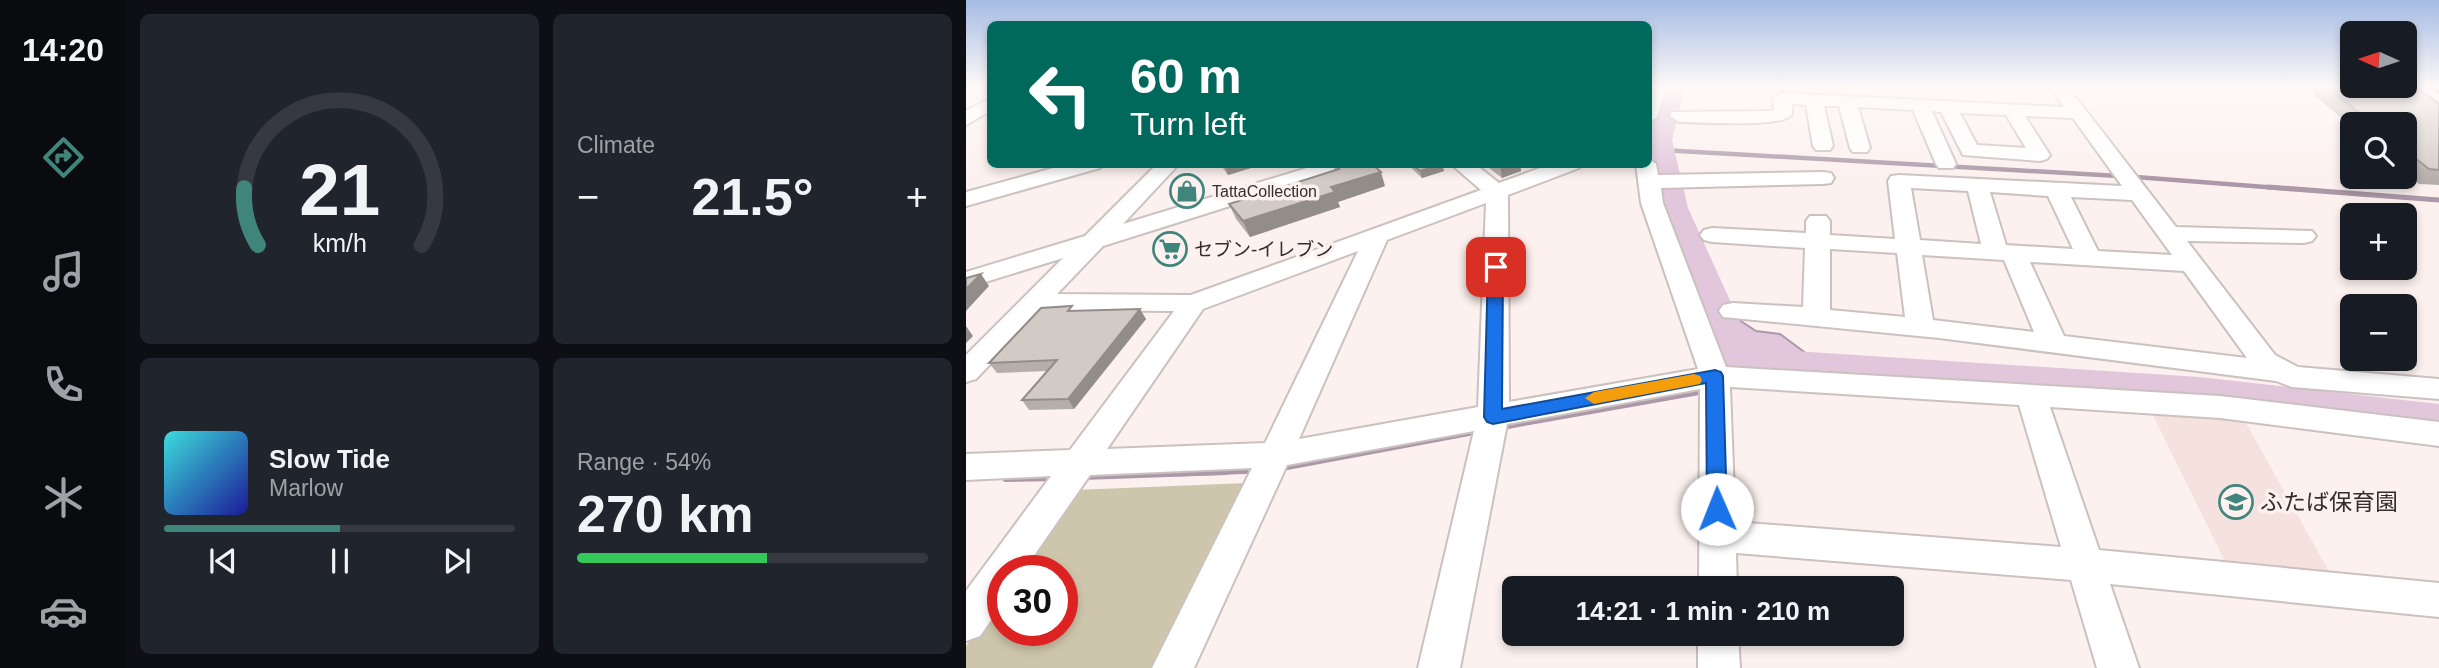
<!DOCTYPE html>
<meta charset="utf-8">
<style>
body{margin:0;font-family:Arial,"Noto Sans JP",sans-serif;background:#20242c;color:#f1f3f6;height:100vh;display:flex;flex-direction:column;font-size:26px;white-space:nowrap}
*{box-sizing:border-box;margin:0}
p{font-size:23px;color:#9ea1a6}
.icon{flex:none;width:38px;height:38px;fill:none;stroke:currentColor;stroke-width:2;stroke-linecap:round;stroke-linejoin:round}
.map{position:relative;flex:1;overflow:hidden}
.details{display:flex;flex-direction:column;gap:14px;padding:14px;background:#0d0f14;width:840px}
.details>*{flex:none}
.banner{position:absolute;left:21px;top:21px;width:665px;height:147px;border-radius:10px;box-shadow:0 4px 10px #0003;background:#00695c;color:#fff;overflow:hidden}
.needle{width:46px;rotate:273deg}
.buttons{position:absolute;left:1374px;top:21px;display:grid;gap:14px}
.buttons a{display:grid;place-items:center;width:77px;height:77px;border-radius:10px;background:#171b24;box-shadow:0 4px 10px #0003;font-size:35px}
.speed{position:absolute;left:21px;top:555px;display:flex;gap:14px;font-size:35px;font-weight:700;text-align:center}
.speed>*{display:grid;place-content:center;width:91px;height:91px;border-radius:50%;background:#171b24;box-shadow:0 4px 10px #0003;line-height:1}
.speed .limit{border:10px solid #d22;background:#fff;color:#111}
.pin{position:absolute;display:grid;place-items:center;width:60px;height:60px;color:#fff;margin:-30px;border-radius:14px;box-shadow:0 4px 10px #0006}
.me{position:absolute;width:77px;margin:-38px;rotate:359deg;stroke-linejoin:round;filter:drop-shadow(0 0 5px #0008)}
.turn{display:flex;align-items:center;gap:24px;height:147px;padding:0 28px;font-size:32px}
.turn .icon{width:91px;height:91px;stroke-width:2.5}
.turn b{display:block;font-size:49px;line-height:60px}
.big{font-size:52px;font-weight:600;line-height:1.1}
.details .card{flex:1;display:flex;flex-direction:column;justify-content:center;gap:10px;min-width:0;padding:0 24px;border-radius:10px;background:#20242c}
.details .dial{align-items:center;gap:0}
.dial svg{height:182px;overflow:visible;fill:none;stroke:#363941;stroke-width:7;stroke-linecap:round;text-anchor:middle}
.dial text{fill:#f1f3f6;stroke:none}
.song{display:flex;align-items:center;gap:21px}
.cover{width:84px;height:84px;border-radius:10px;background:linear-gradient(135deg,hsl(180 70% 55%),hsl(240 70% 35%))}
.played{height:7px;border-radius:4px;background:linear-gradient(90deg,#3f857c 50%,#363941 50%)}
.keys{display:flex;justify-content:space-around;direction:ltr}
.heat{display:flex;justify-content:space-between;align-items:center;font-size:38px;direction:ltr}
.charge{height:10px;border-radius:5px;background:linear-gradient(90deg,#34c759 54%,#363941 0)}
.details .tiles{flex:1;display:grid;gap:14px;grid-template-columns:repeat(2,1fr)}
.trip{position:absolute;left:536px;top:576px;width:402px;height:70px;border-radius:10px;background:#171b24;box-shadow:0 4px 10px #0003;font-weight:600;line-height:70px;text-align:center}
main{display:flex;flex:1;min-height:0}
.tabs{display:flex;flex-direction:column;width:126px;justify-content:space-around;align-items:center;background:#090b0e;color:#9ea1a6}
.tabs .icon{width:49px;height:49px}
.tabs .selected{color:#3f857c}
.tabs b{font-size:32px;color:#f1f3f6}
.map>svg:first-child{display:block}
.built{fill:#f5e2de}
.green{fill:#cec6ac}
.water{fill:#e1c6dc;stroke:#ac98a8;stroke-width:2}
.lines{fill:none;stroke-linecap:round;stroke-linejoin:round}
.stream-far3{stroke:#ac98a8;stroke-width:4.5}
.stream-far2{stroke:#ac98a8;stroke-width:5}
.stream-far1{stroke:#ac98a8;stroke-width:7}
.stream{stroke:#ac98a8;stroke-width:8}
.river{fill:#e1c6dc;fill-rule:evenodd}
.minor-casing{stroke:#cbc1bf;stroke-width:4}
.minor{fill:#fff;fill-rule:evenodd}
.wall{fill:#b5aea9}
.shaded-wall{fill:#938d89}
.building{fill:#d2cac4;stroke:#938d89;stroke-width:2}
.route{fill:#1a73e8;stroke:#114b97;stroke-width:2}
.slow{fill:#f59e0b}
.labels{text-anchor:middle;stroke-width:7;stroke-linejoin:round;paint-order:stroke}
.far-poi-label{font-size:16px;fill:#322e2d;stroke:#fcf1ef;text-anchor:start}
.poi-label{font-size:19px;fill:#322e2d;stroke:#fcf1ef;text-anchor:start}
.near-poi-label{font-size:23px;fill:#322e2d;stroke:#fcf1ef;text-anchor:start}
</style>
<main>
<nav class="tabs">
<b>14:20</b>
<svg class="icon selected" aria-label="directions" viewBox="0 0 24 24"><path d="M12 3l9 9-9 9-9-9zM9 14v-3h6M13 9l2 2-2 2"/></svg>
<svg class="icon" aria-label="music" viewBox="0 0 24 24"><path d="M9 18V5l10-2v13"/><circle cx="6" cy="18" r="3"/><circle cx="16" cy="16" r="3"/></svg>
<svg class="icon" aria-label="phone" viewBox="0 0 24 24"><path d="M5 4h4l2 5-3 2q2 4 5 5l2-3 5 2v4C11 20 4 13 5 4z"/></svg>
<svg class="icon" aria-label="climate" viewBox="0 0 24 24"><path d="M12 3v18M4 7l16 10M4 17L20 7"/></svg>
<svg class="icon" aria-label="car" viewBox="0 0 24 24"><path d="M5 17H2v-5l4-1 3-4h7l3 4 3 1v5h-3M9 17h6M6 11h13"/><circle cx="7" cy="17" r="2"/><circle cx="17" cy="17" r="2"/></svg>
</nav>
<section class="details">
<div class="tiles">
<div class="card dial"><svg viewBox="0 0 100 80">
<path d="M14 69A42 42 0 1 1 86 69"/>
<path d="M14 69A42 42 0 0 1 8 44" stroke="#3f857c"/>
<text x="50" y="56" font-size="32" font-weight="700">21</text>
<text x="50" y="72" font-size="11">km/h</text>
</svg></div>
<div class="card"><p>Climate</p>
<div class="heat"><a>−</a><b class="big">21.5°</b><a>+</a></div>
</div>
<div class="card">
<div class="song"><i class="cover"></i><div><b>Slow Tide</b><p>Marlow</p></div></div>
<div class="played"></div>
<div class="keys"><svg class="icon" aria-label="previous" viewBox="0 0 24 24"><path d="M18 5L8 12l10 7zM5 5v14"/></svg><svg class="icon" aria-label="pause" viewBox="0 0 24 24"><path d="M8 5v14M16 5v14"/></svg><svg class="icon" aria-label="next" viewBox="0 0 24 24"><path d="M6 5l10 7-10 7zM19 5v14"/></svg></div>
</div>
<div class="card"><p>Range · 54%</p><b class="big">270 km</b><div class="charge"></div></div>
</div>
</section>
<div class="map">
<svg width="1473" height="668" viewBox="0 0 1473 668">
<rect width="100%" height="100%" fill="#fcf1ef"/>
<path class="built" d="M1184,409L1275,414L1365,575L1261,566Z"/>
<path class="green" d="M282,483L187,668H0V646L37,593V630H96V570H53L109,490Z"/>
<path class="water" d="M764,314L790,331L814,334L841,354L844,376L771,372L757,366L740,317Z"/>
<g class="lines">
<path class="stream-far3" d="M1462,86L1473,92
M696,150L1153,176
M1166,173L1170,177L1325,189"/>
<path class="stream-far2" d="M1302,187L1473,200"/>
<path class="stream-far1" d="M533,427L730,392
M313,468L516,430
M209,473L292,470"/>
<path class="stream" d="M117,476L260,471
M40,478L93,477"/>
<path class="river" d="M697,86H719L706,140L722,208L787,351L795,349L1234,377L1473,404V432L1234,403L795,373C783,370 772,372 760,368L694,208L682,137Z"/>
<g class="minor-casing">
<path id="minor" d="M682,86H700L691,117L682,123Z
M1083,86H1101L1210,227L1346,231L1350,236L1346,241L1338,243L1221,241L1309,355L1332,367L1473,379V399L1326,387L1310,381L973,338L757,317L753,311L757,305L767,303L837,307L839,248L746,242L738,240L734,235L738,230L746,228L840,233V221L844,216H860L864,221V235L929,239L922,181L925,176L933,175L1156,186L1107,118L1059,116L1084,155L1081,159L1074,161L997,155L975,112L966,111L990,164L987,168H973L970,164L947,110L892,107L904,148L901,152H887L884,148L873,106H858L867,146L864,150H850L847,146L840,105L826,104C826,107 827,112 825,115C817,128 731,122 713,122L704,116L706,112L805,111L808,110L807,98L816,93L1098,107ZM994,113L1040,115L1060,148L1011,145ZM945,188L1002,191L1015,244L954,240ZM1024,192L1082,196L1107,249L1040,245ZM1105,197L1166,200L1206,255L1132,251ZM864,249L931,253L939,317L864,310ZM956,255L1038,260L1068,332L967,320ZM1064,262L1218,271L1281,358L1098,336Z
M24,98V111L0,125V111Z
M682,158L690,164L692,175L857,172L865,173L868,178L865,183L857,184L695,188L697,203L760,367L1254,396L1473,422V446L1254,418L1084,407L1133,550L1473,583V617L1144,584L1173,668H1131L1105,580L770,553L771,588H733L734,389L541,424L494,668H452L508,431L321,465L228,668H186L286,468L124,475L58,570H37V603L14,636L0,641V591L85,476L0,480V454L104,450L208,311L76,310L10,379L0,382V355L97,258L0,288V272L119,236L191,164H213L157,224L354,164H388L385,168L137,246L91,294L225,295L515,190L485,164H509L533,183L585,164H616L613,168L542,195L543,402L732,369L675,203L670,164H682ZM520,203L512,407L333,439L421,240ZM392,251L299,443L141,449L237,309ZM764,387L1053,405L1095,547L769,522Z
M102,164H137L134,168L0,206V192Z
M732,634H772L774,668H732Z"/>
</g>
<use href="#minor" class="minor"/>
</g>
<path class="wall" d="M1338,86H1448L1473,104V185L1453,184L1438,172V124H1386V127Z
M254,164H298L262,175Z
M367,164L419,186L372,202L374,207L284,237L270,219L263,204L369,170Z
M441,164H476L478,171L456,178Z
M518,164H554L555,171L536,178Z
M108,311L180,319L108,409L63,410L56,400L81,371L31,373L23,363Z"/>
<path class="shaded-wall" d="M258,164H298L262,175Z
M476,164L478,171L456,178L454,171Z
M534,164H554L555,171L536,178Z
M415,172L419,186L372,202L374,207L284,237L277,221L365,187Z
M15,274L23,286L0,311V289Z
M174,309L180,319L108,409L102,399Z
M0,326L7,336L0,343Z"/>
<path class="building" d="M1360,86H1448L1473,104V170L1463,169L1438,149V124H1407Z
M368,164H406L415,172L365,187L369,192L277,221L263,204L373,169Z
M446,164H476L454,171Z
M15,274L0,289V278Z
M106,306L102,311L174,309L102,399L56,400L91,360L23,363L75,308Z"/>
<linearGradient id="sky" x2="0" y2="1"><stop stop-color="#a5bbe3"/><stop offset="0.48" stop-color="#fef9f8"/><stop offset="1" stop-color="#fef9f8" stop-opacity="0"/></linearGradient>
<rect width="1473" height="180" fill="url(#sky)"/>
<path class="route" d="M530,263L537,267L536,409L749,370L755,372L757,376L761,509L758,515L751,517L744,515L741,509L740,383L527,424L521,422L518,417L522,267Z"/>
<path class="slow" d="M728,374L734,376L736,380L734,384L628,404L619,398L628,392Z"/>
<defs>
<g id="shop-ring" transform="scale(1.75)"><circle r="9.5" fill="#fcf1ef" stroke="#3f857c" stroke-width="1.5"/><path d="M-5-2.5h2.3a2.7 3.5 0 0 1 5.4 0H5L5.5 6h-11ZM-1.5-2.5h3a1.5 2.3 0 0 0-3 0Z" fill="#3f857c"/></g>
<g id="supermarket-ring" transform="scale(1.75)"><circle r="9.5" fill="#fcf1ef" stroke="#3f857c" stroke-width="1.5"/><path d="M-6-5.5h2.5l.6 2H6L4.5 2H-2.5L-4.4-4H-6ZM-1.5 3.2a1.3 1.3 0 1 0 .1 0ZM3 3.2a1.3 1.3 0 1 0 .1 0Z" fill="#3f857c"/></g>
<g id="school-ring" transform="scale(1.75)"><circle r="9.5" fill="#fcf1ef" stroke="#3f857c" stroke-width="1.5"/><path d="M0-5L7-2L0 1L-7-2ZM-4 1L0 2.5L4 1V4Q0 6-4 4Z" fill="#3f857c"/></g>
</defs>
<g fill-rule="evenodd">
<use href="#shop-ring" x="221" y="191"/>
<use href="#supermarket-ring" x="204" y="249"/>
<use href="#school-ring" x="1270" y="502"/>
</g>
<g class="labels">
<g class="far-poi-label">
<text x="246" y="197">TattaCollection</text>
</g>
<g class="poi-label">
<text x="228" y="256">セブン-イレブン</text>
</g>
<g class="near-poi-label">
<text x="1294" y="510">ふたば保育園</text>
</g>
</g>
</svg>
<div class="buttons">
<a><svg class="needle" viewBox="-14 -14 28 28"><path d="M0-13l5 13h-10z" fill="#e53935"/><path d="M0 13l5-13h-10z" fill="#9ea1a6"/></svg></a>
<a><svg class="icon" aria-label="search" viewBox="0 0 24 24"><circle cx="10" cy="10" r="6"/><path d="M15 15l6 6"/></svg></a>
<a>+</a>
<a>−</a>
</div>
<div class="speed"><div class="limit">30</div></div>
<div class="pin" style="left:530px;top:267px;background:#d93025"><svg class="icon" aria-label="arrive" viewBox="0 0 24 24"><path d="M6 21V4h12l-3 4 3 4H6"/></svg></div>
<svg class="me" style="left:751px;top:509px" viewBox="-20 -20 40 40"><circle r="19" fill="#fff"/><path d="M0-13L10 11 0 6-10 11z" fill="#1a73e8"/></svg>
<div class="trip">14:21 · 1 min · 210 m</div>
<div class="banner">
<div class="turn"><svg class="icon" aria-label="left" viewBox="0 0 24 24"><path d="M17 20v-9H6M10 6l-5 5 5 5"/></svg><div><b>60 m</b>Turn left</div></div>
</div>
</div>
</main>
